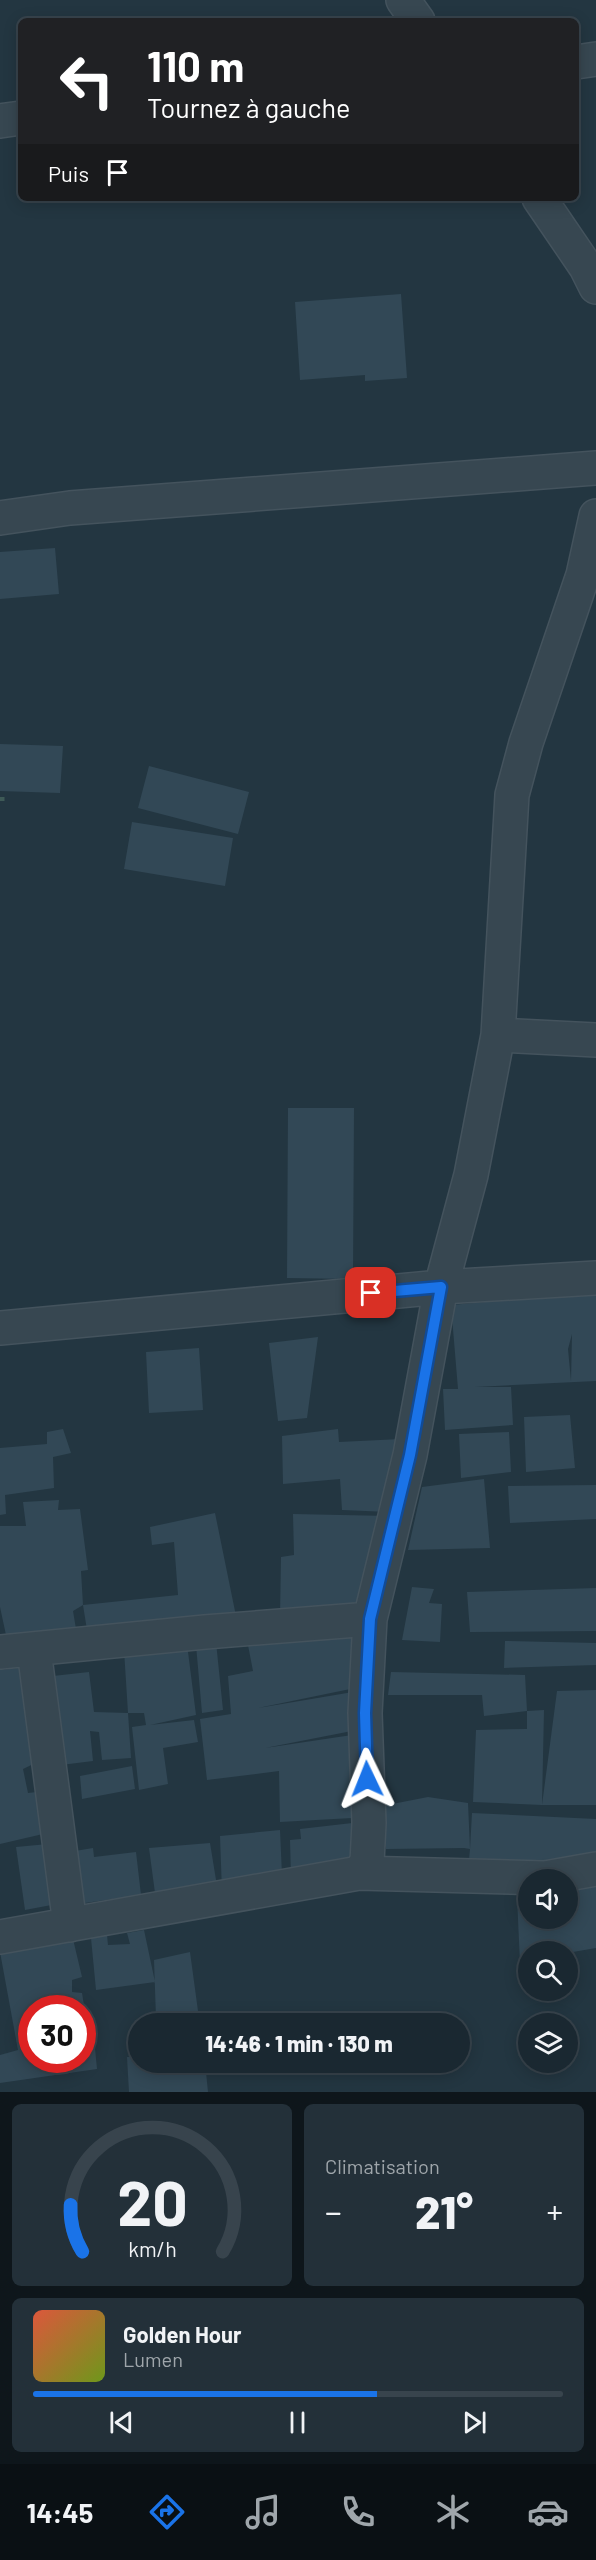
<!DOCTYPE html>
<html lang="fr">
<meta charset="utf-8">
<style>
body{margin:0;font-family:Barlow,sans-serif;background:#233039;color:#f1f3f6;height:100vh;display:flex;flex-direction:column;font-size:22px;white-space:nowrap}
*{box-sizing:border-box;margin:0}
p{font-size:20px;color:#9fa6ab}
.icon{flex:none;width:33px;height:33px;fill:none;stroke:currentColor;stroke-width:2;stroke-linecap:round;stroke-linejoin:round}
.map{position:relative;height:2092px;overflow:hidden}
.sheet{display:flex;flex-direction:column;gap:12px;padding:12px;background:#0e161b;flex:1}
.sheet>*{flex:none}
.hud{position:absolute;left:18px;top:18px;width:561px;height:183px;border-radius:9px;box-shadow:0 3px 15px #0003,0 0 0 2px #38444d;background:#202124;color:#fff;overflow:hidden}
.tools{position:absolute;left:518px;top:1869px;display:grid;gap:12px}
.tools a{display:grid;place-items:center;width:60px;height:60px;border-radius:50%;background:#1a2831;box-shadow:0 3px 15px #0003,0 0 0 2px #38444d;font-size:30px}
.speed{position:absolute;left:18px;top:1995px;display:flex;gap:12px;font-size:30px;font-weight:700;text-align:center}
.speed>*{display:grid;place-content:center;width:78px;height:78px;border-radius:50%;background:#1a2831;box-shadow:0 3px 15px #0003,0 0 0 2px #38444d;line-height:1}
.speed .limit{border:9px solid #d22;background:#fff;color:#111}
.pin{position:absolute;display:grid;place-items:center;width:51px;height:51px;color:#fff;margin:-26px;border-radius:12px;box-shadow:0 3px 9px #0006}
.me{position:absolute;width:66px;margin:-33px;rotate:358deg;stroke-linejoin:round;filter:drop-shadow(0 0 4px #0008)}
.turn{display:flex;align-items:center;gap:21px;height:126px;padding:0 30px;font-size:27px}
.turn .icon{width:78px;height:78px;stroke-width:2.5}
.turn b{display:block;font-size:42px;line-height:51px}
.then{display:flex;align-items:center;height:57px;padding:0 30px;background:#0003;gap:12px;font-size:22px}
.big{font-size:45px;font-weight:800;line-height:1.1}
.sheet .widget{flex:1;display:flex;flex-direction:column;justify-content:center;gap:9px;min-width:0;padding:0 21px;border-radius:9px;background:#233039}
.sheet .dial{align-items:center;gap:0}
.dial svg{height:156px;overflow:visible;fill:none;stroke:#38444d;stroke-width:7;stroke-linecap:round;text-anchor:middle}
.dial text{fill:#f1f3f6;stroke:none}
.song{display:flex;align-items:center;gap:18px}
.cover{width:72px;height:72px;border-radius:9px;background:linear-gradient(135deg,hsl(10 70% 55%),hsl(80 70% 35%))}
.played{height:6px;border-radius:3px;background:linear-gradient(90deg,#1a73e8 65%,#38444d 65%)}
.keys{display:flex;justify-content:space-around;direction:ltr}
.heat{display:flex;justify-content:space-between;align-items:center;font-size:33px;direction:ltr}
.sheet .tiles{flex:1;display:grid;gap:12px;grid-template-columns:1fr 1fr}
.widget:last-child{grid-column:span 2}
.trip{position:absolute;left:128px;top:2013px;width:342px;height:60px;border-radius:30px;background:#1a2831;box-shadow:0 3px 15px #0003,0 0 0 2px #38444d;font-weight:800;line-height:60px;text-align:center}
.menu{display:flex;height:96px;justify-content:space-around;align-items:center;background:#0a1014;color:#9fa6ab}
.menu .icon{width:42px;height:42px}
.menu .active{color:#1a73e8}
.menu b{font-size:27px;color:#f1f3f6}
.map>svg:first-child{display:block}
.building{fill:#324856;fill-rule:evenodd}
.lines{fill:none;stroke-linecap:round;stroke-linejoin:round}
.street-casing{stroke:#44535d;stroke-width:36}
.path{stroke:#3e5a57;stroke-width:4;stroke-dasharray:4.5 4.5;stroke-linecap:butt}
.street{stroke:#374751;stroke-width:33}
.route-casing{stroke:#114b97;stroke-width:15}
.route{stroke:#1a73e8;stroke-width:10}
</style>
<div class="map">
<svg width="596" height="2092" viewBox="0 0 596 2092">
<rect width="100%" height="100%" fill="#233641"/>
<path class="building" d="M401,294L407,378L365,381V375L300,380L295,302Z
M55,548L59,594L0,599V552Z
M0,744L63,746L60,793L0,791Z
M149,766L249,792L238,834L138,808Z
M132,822L233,838L225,886L124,869Z
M288,1108H354L353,1279L287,1278Z
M596,1292V1381L475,1387H511L513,1425L445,1430L443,1389H458L451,1305ZM572,1334L571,1381L568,1349Z
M318,1337L307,1418L278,1421L269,1343Z
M199,1348L203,1410L149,1413L146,1352Z
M570,1415L575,1468L526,1472L524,1417Z
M63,1429L71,1453L53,1457L54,1488L5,1495L6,1514L0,1515V1448L47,1444V1432Z
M338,1429L339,1442L401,1439L389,1512L342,1510L340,1479L283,1484L282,1436Z
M509,1432L511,1472L461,1478L459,1434Z
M484,1479L490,1548L408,1550L422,1487Z
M596,1485V1519L510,1523L508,1486Z
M59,1500L58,1510L80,1509L88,1570L81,1571L83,1605L73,1611L76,1629L6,1635L0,1607V1526H26L23,1502Z
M215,1513L236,1616L87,1630L83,1605L178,1595L174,1542L152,1545L150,1527Z
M293,1514L389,1516L368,1612L280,1617L281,1557L294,1555Z
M412,1587L434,1589L429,1603L442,1604L440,1642L402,1640Z
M596,1588V1631L470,1632L467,1592Z
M353,1632L360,1687L258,1708L353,1692L357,1730L265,1748L352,1735V1818L280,1822L279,1771L207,1780L200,1719L231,1714L228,1676L253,1671L247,1640Z
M505,1641L596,1643V1665L504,1668Z
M216,1642L223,1710L202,1713L196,1645Z
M187,1644L196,1715L150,1725L194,1720L198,1742L163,1748L168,1784L139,1790L132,1727L146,1725L144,1713H128L124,1650Z
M28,1667L48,1757L23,1769L28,1793L46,1791L49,1807H38L43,1834L0,1844V1670Z
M89,1672L94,1712L128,1713L131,1758L102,1760L99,1732L90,1731L93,1761L61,1765L53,1676Z
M391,1672L525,1675L527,1711L484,1716L482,1695H388Z
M596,1690V1805H542L557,1691Z
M544,1710L542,1805L473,1802L476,1730L527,1729V1711Z
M132,1766L135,1789L82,1799L80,1776Z
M428,1797L468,1803L470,1849L472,1813L596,1819V1865L469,1860L470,1849L464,1848L386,1849L382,1806Z
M361,1822L359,1873L291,1877L290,1840L301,1839L300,1829Z
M280,1830L282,1875L222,1892L220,1836Z
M59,1843L62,1903L25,1910L16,1847Z
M210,1843L217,1886L155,1893L149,1848Z
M93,1848L94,1857L136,1852L141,1895L78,1904L75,1851Z
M596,1885V1948L567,1953V1952H528V1961L520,1963L517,1897L528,1896V1918H567V1890Z
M144,1930L155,1982L96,1990L91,1938L107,1935L108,1945L130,1944L127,1933Z
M73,1939L82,1977L72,1980V1992L82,1993L86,2018L92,2017L97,2069L0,2083V2055L18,2050L0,1952ZM32,2008H82V2060H32Z
M190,1952L198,2011L156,2018L154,1960Z
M138,2056V2062H205L208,2092H129L127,2057Z"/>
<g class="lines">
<g class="street-casing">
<path id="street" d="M403,0L418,21
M576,62L596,59
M0,121L21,118
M539,198L586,267L596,287
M0,518L70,508L596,468
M498,1035L596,1040
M0,1328L441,1287L596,1278
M34,1650L70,1925
M0,1652L205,1632L370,1619
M359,1873L545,1878L596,1869
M0,1937L359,1873L367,1862L369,1823L365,1713L370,1619L410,1455L441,1287L471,1175L498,1035L512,795L526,743L583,575L596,516"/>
</g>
<path class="path" d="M0,799H6"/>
<use href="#street" class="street"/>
</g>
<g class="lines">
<g class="route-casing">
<path id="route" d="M367,1779L365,1713L370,1619L410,1455L441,1287L371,1293"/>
</g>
<use href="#route" class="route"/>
</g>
</svg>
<div class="tools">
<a><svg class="icon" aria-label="sound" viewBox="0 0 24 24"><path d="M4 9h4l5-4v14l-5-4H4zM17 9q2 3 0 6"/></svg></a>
<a><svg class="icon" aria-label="search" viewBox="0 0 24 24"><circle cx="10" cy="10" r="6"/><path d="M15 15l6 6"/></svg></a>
<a><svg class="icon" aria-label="layers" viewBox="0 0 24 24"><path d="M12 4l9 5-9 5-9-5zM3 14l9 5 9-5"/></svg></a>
</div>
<div class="speed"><div class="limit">30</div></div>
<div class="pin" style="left:371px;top:1293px;background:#d93025"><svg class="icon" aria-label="arrive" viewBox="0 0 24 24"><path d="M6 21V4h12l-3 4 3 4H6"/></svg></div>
<svg class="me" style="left:367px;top:1779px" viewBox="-20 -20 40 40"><path d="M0-17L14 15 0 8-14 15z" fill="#1a73e8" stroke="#fff" stroke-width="4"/></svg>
<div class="trip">14:46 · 1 min · 130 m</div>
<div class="hud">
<div class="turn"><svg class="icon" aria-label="left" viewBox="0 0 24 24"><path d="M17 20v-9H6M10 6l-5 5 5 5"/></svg><div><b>110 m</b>Tournez à gauche</div></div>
<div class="then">Puis<svg class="icon" aria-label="arrive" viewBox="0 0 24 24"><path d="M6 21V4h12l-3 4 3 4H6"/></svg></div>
</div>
</div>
<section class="sheet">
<div class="tiles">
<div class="widget dial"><svg viewBox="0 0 100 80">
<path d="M14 69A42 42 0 1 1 86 69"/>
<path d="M14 69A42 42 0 0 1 8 45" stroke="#1a73e8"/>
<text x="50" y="56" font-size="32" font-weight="700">20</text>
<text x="50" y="72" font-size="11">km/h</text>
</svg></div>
<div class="widget"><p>Climatisation</p>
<div class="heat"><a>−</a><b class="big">21°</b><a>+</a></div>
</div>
<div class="widget">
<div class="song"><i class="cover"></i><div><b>Golden Hour</b><p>Lumen</p></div></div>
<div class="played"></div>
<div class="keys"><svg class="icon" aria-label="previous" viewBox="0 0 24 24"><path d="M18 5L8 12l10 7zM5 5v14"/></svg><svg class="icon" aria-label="pause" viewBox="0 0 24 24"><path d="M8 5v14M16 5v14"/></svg><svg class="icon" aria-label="next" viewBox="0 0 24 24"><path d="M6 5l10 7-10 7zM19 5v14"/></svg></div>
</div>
</div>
</section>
<nav class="menu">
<b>14:45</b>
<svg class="icon active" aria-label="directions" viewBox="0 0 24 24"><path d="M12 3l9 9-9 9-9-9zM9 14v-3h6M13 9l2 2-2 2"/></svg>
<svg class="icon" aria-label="music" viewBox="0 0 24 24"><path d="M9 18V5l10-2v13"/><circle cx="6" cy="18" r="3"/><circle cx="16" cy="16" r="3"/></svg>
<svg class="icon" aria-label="phone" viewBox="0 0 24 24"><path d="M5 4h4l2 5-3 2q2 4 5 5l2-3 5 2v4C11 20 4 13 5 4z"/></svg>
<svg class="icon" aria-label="climate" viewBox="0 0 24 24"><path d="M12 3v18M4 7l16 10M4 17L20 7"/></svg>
<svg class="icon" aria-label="car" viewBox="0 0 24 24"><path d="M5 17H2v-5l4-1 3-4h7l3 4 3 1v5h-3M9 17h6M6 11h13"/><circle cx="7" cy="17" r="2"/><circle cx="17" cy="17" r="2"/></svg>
</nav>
